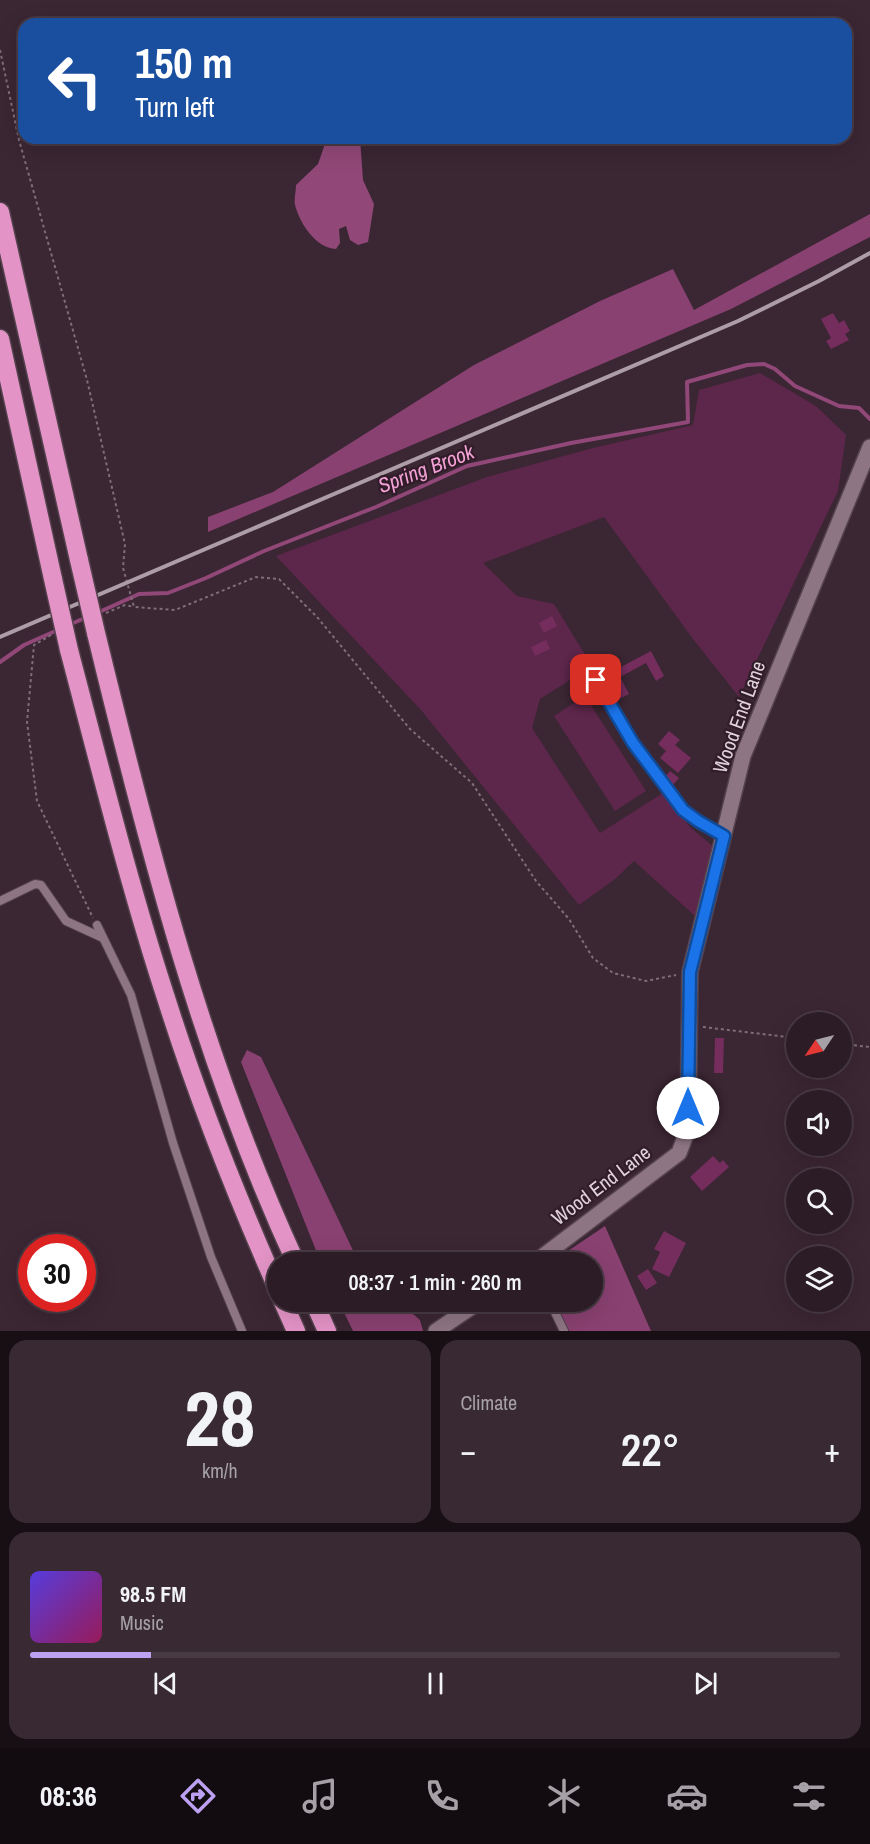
<!DOCTYPE html>
<meta charset="utf-8">
<style>
body{margin:0;font-family:"Archivo Narrow",sans-serif;background:#382932;color:#f1f3f6;height:100vh;display:flex;flex-direction:column;font-size:22px;white-space:nowrap}
*{box-sizing:border-box;margin:0}
p{font-size:20px;color:#a6a1a7}
.icon{flex:none;width:33px;height:33px;fill:none;stroke:currentColor;stroke-width:2;stroke-linecap:round;stroke-linejoin:round}
.map{position:relative;height:1331px;overflow:hidden}
.panel{display:flex;flex-direction:column;gap:9px;padding:9px;background:#180f15;flex:1}
.panel>*{flex:none}
.hud{position:absolute;left:18px;top:18px;width:834px;height:126px;border-radius:18px;box-shadow:0 6px 24px #0002,0 0 0 2px #483a43;background:#1a4fa0;color:#fff;overflow:hidden}
.needle{width:39px;rotate:235deg}
.buttons{position:absolute;left:786px;top:1012px;display:grid;gap:12px}
.buttons a{display:grid;place-items:center;width:66px;height:66px;border-radius:50%;background:#2c1c26;box-shadow:0 6px 24px #0002,0 0 0 2px #483a43;font-size:30px}
.speed{position:absolute;left:18px;top:1234px;display:flex;gap:12px;font-size:30px;font-weight:700;text-align:center}
.speed>*{display:grid;place-content:center;width:78px;height:78px;border-radius:50%;background:#2c1c26;box-shadow:0 6px 24px #0002,0 0 0 2px #483a43;line-height:1}
.speed .limit{border:9px solid #d22;background:#fff;color:#111}
.pin{position:absolute;display:grid;place-items:center;width:51px;height:51px;color:#fff;margin:-26px;border-radius:12px;box-shadow:0 3px 9px #0006}
.me{position:absolute;width:66px;margin:-33px;rotate:0deg;stroke-linejoin:round;filter:drop-shadow(0 0 4px #0008)}
.turn{display:flex;align-items:center;gap:21px;height:126px;padding:0 18px;font-size:27px}
.turn .icon{width:78px;height:78px;stroke-width:2.5}
.turn b{display:block;font-size:42px;line-height:51px}
.big{font-size:45px;font-weight:600;line-height:1.1}
.panel .widget{flex:1;display:flex;flex-direction:column;justify-content:center;gap:9px;min-width:0;padding:0 21px;border-radius:18px;background:#382932}
.panel .dial{align-items:center;gap:0}
.dial b{font-size:78px;line-height:1}
.song{display:flex;align-items:center;gap:18px}
.cover{width:72px;height:72px;border-radius:9px;background:linear-gradient(135deg,hsl(250 70% 55%),hsl(330 70% 35%))}
.played{height:6px;border-radius:3px;background:linear-gradient(90deg,#bca0f2 15%,#483a43 15%)}
.keys{display:flex;justify-content:space-around;direction:ltr}
.heat{display:flex;justify-content:space-between;align-items:center;font-size:33px;direction:ltr}
.panel .tiles{flex:1;display:grid;gap:9px;grid-template-columns:1fr 1fr}
.widget:last-child{grid-column:span 2}
.trip{position:absolute;left:267px;top:1252px;width:336px;height:60px;border-radius:30px;background:#2c1c26;box-shadow:0 6px 24px #0002,0 0 0 2px #483a43;font-weight:600;line-height:60px;text-align:center}
.menu{display:flex;height:96px;justify-content:space-around;align-items:center;background:#120b0f;color:#a6a1a7}
.menu .icon{width:42px;height:42px}
.menu .current{color:#bca0f2}
.menu b{font-size:27px;color:#f1f3f6}
.map>svg:first-child{display:block}
.green{fill:#5d264b}
.forest{fill:#894171}
.water{fill:#914878}
.lines{fill:none;stroke-linecap:round;stroke-linejoin:round}
.stream{stroke:#914878;stroke-width:4}
.building{fill:#742d5d}
.service-casing{stroke:#54424d;stroke-width:10}
.minor-casing{stroke:#54424d;stroke-width:18}
.motorway-casing{stroke:#54424d;stroke-width:21}
.path{stroke:#7f6d78;stroke-width:2;stroke-dasharray:3 3;stroke-linecap:butt}
.service{stroke:#8e7584;stroke-width:8}
.minor{stroke:#8e7584;stroke-width:15}
.motorway{stroke:#e393c6;stroke-width:18}
.rail{stroke:#ad9da7;stroke-width:4}
.motorway-bridge-casing{stroke:#54424d;stroke-width:21;stroke-linecap:butt}
.motorway-bridge{stroke:#e393c6;stroke-width:18}
.route-casing{stroke:#114b97;stroke-width:15}
.route{stroke:#1a73e8;stroke-width:10}
.labels{text-anchor:middle;stroke-width:4.5;stroke-linejoin:round;paint-order:stroke}
.street-label{font-size:20px;fill:#e1d3db;stroke:#311c29}
.water-label{font-size:21px;font-style:italic;fill:#f4a2d6;stroke:#311c29}
</style>
<div class="map">
<svg width="870" height="1331" viewBox="0 0 870 1331">
<rect width="100%" height="100%" fill="#3b2633"/>
<path class="green" d="M760,373L816,406L846,435L838,491L739,697L693,639L604,517L483,563L517,596L554,604L592,666L540,699L532,728L600,833L663,793L691,828L715,848L695,916L634,861L615,879L579,905L421,710L276,556L487,477L593,448L693,425L699,390Z
M585,696L646,791L615,811L554,716Z"/>
<path class="forest" d="M870,214V237L731,309L208,532V517L273,492L474,365L600,301L673,269L694,310Z
M247,1050L261,1057L359,1263H321L241,1062Z
M605,1226L651,1331H569L554,1302H592V1263H550Z
M339,1302H399L420,1320L423,1331H353Z"/>
<path class="water" d="M327,138H360L363,180L374,204L368,242L358,245L350,240L346,226L339,229L340,243L336,249C316,248 300,224 295,205C294,199 296,191 296,185L318,164Z"/>
<g class="lines">
<path class="stream" d="M97,613L139,594L168,593L206,578L264,551L376,507L467,466L571,443L688,422L687,382L747,365L764,364L775,369L795,386L839,406L859,408L870,419
M69,625L87,617
M0,662L24,645L60,629"/>
</g>
<path class="building" d="M833,313L839,323L844,320L850,331L845,334L849,340L831,349L826,341L831,338L821,319Z
M552,616L557,626L544,633L539,623Z
M546,640L550,649L535,656L531,647Z
M651,651L664,676L656,681L646,663L620,677L629,694L619,699L606,675Z
M669,731L680,740L675,745L691,758L678,773L660,758L666,751L658,744Z
M670,771L679,778L673,785L664,778Z
M715,1038H724L723,1073H714Z
M713,1156L720,1163L723,1160L729,1167L702,1191L690,1177Z
M664,1231L686,1243L669,1277L652,1269L660,1252L654,1249Z
M648,1269L657,1283L646,1290L637,1276Z"/>
<g class="lines">
<g class="service-casing">
<path id="service" d="M596,680L633,743L672,795L683,810L698,821L724,836
M0,901L35,884L41,885L66,921L103,938
M97,925L131,995L173,1143L211,1257L242,1331
M550,1302L564,1331"/>
</g>
<g class="minor-casing">
<path id="minor" d="M534,1263L679,1153L688,1129L690,972L743,756L870,447
M436,1331L479,1302"/>
</g>
<g class="motorway-casing">
<path id="motorway" d="M0,212L79,560
M0,339L53,579
M96,633C148,847 203,1062 296,1263
M69,650C100,767 129,885 167,1001C198,1099 236,1195 278,1290
M283,1302L296,1331
M314,1302L327,1331"/>
</g>
<path class="path" d="M0,50L19,140L87,380L125,544L123,568L134,607L175,610L256,577L279,579L317,617L410,729L472,783L536,881L569,919L593,958L613,973L646,981L676,975
M106,613L125,605L134,607
M51,635L34,645L27,722L37,801L93,918
M703,1027L796,1038
M842,1044L870,1047"/>
<use href="#service" class="service"/>
<use href="#minor" class="minor"/>
<use href="#motorway" class="motorway"/>
<path class="rail" d="M0,637L738,321L819,281L870,253"/>
<g class="motorway-bridge-casing">
<path id="motorway-bridge" d="M79,560L96,633
M53,579L69,650"/>
</g>
<use href="#motorway-bridge" class="motorway-bridge"/>
</g>
<g class="lines">
<g class="route-casing">
<path id="route" d="M596,680L633,743L672,795L683,810L698,821L724,836L690,972L688,1108"/>
</g>
<use href="#route" class="route"/>
</g>
<g class="labels">
<g class="street-label">
<text transform="translate(739 717) rotate(-70)" y="7">Wood End Lane</text>
<text transform="translate(601 1185) rotate(-37)" y="7">Wood End Lane</text>
</g>
<g class="water-label">
<text transform="translate(426 469) rotate(-21)" y="7">Spring Brook</text>
</g>
</g>
</svg>
<div class="buttons">
<a><svg class="needle" viewBox="-14 -14 28 28"><path d="M0-13l5 13h-10z" fill="#e53935"/><path d="M0 13l5-13h-10z" fill="#a6a1a7"/></svg></a>
<a><svg class="icon" aria-label="sound" viewBox="0 0 24 24"><path d="M4 9h4l5-4v14l-5-4H4zM17 9q2 3 0 6"/></svg></a>
<a><svg class="icon" aria-label="search" viewBox="0 0 24 24"><circle cx="10" cy="10" r="6"/><path d="M15 15l6 6"/></svg></a>
<a><svg class="icon" aria-label="layers" viewBox="0 0 24 24"><path d="M12 4l9 5-9 5-9-5zM3 14l9 5 9-5"/></svg></a>
</div>
<div class="speed"><div class="limit">30</div></div>
<div class="pin" style="left:596px;top:680px;background:#d93025"><svg class="icon" aria-label="arrive" viewBox="0 0 24 24"><path d="M6 21V4h12l-3 4 3 4H6"/></svg></div>
<svg class="me" style="left:688px;top:1108px" viewBox="-20 -20 40 40"><circle r="19" fill="#fff"/><path d="M0-13L10 11 0 6-10 11z" fill="#1a73e8"/></svg>
<div class="trip">08:37 · 1 min · 260 m</div>
<div class="hud">
<div class="turn"><svg class="icon" aria-label="left" viewBox="0 0 24 24"><path d="M17 20v-9H6M10 6l-5 5 5 5"/></svg><div><b>150 m</b>Turn left</div></div>
</div>
</div>
<section class="panel">
<div class="tiles">
<div class="widget dial"><b>28</b><p>km/h</p></div>
<div class="widget"><p>Climate</p>
<div class="heat"><a>−</a><b class="big">22°</b><a>+</a></div>
</div>
<div class="widget">
<div class="song"><i class="cover"></i><div><b>98.5 FM</b><p>Music</p></div></div>
<div class="played"></div>
<div class="keys"><svg class="icon" aria-label="previous" viewBox="0 0 24 24"><path d="M18 5L8 12l10 7zM5 5v14"/></svg><svg class="icon" aria-label="pause" viewBox="0 0 24 24"><path d="M8 5v14M16 5v14"/></svg><svg class="icon" aria-label="next" viewBox="0 0 24 24"><path d="M6 5l10 7-10 7zM19 5v14"/></svg></div>
</div>
</div>
</section>
<nav class="menu">
<b>08:36</b>
<svg class="icon current" aria-label="directions" viewBox="0 0 24 24"><path d="M12 3l9 9-9 9-9-9zM9 14v-3h6M13 9l2 2-2 2"/></svg>
<svg class="icon" aria-label="music" viewBox="0 0 24 24"><path d="M9 18V5l10-2v13"/><circle cx="6" cy="18" r="3"/><circle cx="16" cy="16" r="3"/></svg>
<svg class="icon" aria-label="phone" viewBox="0 0 24 24"><path d="M5 4h4l2 5-3 2q2 4 5 5l2-3 5 2v4C11 20 4 13 5 4z"/></svg>
<svg class="icon" aria-label="climate" viewBox="0 0 24 24"><path d="M12 3v18M4 7l16 10M4 17L20 7"/></svg>
<svg class="icon" aria-label="car" viewBox="0 0 24 24"><path d="M5 17H2v-5l4-1 3-4h7l3 4 3 1v5h-3M9 17h6M6 11h13"/><circle cx="7" cy="17" r="2"/><circle cx="17" cy="17" r="2"/></svg>
<svg class="icon" aria-label="filters" viewBox="0 0 24 24"><path d="M4 7h16M4 17h16"/><circle cx="9" cy="7" r="2"/><circle cx="15" cy="17" r="2"/></svg>
</nav>
